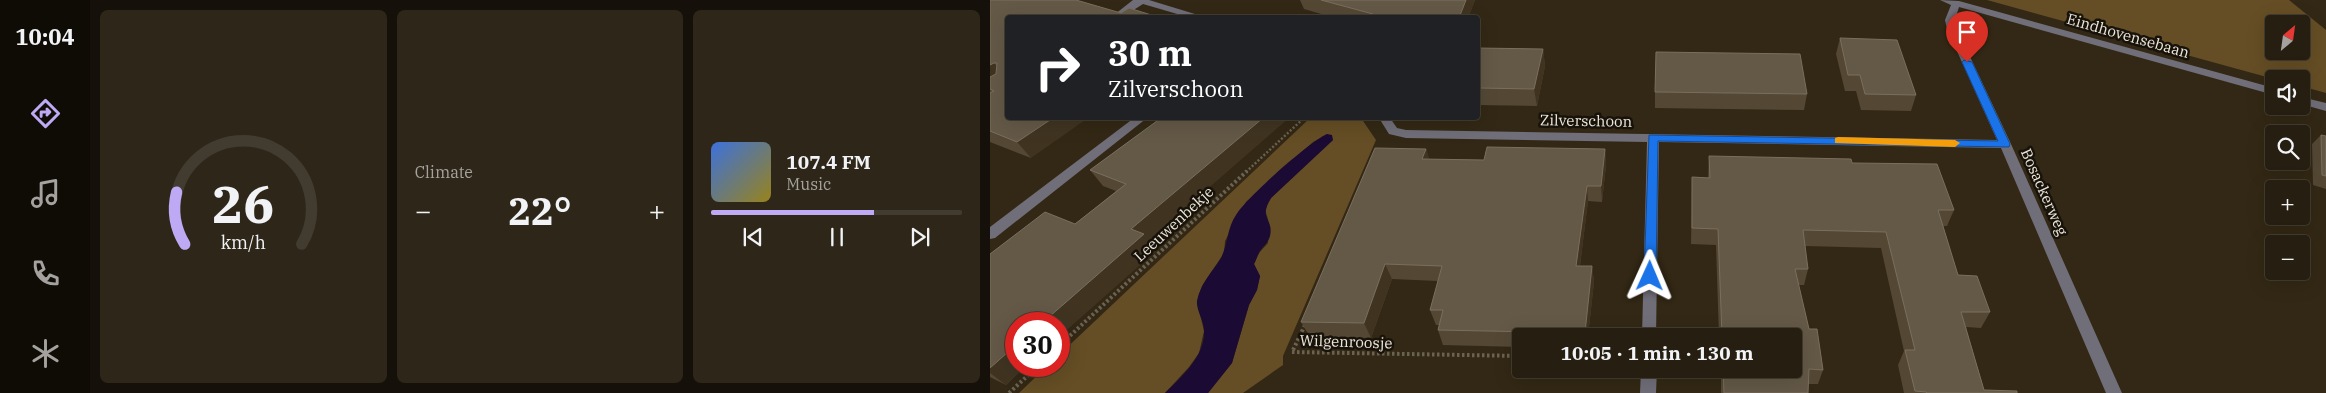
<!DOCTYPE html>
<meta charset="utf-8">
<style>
body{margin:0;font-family:"IBM Plex Serif",serif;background:#2e2719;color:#f1f3f6;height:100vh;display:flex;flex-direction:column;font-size:19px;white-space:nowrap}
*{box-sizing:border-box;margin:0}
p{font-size:16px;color:#a4a29f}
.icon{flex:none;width:28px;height:28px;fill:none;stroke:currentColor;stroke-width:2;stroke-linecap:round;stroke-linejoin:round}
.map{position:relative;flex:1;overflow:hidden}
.panel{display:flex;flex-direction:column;gap:10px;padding:10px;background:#151009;width:900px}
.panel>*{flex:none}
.banner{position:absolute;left:15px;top:15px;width:475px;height:105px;border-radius:5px;box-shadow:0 5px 20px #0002,0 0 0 1px #423c30;background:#202124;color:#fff;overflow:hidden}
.needle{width:32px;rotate:29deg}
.controls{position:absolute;left:1275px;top:15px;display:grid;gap:10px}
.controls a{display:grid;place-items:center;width:45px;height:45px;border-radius:5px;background:#261e10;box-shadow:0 5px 20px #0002,0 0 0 1px #423c30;font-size:25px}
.speed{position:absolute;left:15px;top:312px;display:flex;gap:10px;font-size:25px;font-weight:700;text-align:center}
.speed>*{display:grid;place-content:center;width:65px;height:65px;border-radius:50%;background:#261e10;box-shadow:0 5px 20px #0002,0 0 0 1px #423c30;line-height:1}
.speed .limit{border:8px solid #d22;background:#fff;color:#111}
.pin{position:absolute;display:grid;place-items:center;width:42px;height:42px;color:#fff;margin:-51px -21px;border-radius:50% 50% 50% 0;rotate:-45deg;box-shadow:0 0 5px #0007}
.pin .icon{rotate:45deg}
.me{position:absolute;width:55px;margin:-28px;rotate:1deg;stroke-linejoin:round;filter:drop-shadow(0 0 4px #0008)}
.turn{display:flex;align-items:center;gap:18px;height:105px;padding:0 20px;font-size:22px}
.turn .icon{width:65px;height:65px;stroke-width:2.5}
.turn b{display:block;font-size:35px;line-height:42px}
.big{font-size:38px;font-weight:800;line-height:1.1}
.panel .card{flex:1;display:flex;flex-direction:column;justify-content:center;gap:8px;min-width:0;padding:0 18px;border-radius:8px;background:#2e2719}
.panel .dial{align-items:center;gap:0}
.dial svg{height:130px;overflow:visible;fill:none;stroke:#423c30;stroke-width:7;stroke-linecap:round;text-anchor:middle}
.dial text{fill:#f1f3f6;stroke:none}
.song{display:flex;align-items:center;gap:15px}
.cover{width:60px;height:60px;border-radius:8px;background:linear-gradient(135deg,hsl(220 70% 55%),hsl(50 70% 35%))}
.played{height:5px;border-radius:2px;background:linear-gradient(90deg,#bea9f5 65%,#423c30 65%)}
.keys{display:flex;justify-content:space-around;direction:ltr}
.heat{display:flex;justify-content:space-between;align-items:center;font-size:28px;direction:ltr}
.panel .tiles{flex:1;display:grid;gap:10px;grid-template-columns:repeat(3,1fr)}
.trip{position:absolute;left:522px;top:328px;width:290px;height:50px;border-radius:5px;background:#261e10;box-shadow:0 5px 20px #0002,0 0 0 1px #423c30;font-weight:800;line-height:50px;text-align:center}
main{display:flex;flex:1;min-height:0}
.dock{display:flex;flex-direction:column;width:90px;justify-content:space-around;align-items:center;background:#0f0c06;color:#a4a29f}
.dock .icon{width:35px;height:35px}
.dock .selected{color:#bea9f5}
.dock b{font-size:22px;color:#f1f3f6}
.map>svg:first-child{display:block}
.green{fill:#654e25;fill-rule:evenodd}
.water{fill:#1b0a34}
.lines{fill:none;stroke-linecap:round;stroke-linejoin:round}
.path-far1{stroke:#6b6251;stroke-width:2.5;stroke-dasharray:2 2;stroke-linecap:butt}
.path{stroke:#6b6251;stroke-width:4;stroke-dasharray:2.5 2.5;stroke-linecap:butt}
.minor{fill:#706e78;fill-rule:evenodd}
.wall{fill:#544835}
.shaded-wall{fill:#403421}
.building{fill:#645947;stroke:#7a6f5e}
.route{fill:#1a73e8;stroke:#114b97}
.slow{fill:#f59e0b}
.labels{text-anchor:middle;stroke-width:5;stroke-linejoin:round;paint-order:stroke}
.street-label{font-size:15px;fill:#eee7db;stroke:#17120a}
</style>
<main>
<nav class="dock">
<b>10:04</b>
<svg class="icon selected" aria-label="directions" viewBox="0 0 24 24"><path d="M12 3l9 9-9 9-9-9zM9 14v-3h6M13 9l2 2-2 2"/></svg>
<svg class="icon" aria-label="music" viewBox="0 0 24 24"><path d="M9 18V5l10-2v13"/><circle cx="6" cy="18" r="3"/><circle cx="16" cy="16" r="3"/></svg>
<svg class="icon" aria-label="phone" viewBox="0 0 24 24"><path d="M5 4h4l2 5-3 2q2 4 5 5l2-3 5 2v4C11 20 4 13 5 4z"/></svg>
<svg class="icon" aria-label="climate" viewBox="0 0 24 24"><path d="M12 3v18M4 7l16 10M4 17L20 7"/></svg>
</nav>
<section class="panel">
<div class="tiles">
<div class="card dial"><svg viewBox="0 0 100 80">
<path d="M14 69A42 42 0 1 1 86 69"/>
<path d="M14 69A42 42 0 0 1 9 37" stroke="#bea9f5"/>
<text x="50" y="56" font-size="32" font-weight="700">26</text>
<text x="50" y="72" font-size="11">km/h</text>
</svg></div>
<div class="card"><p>Climate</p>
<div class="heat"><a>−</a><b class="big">22°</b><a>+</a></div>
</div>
<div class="card">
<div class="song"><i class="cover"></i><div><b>107.4 FM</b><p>Music</p></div></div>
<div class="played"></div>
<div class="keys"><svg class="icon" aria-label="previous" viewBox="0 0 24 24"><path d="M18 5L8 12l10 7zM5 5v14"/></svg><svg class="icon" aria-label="pause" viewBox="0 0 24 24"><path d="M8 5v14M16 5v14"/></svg><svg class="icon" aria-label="next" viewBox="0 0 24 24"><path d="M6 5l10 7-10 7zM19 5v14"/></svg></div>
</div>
</div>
</section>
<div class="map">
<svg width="1336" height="393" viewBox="0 0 1336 393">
<rect width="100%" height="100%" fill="#332815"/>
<path class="green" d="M997,0H1299L1336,30V93L1311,86V79H1284ZM1284,24H1311V51H1284Z
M320,118H371L386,140L293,356V365L253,393H218L242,363L259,305L267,290L270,276L264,264L269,253L278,243C278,238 279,231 279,226C278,210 271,215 281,198L343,140L337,134L323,142L256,202L235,241L234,253L212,286L207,302L214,331L209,353L199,367L175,393H29L57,366H69V355Z"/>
<path class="water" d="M337,134L342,135L343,140L281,198C268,220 284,218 280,236C278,244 272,246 269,253C267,256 266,261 264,264L270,276L267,290L259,305L242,363L218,393H175C191,378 216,355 214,330C214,321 206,310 207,301C210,284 223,271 231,258C238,244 237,228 246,215C257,197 318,143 337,134Z"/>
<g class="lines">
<path class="path-far1" d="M256,172L314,118"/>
<path class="path" d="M315,325L302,352L531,356
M69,346L257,171
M19,393L48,366"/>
<path class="minor" d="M143,0H159L218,18H201L153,4L131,18H120Z
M950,0L969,1L1284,88V95L969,7L965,20L967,29L1021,144L1132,393H1116L1011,148L669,142L666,336H652L657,142L416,138L399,134L389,118H400L407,128L416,130L1007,140L957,29L955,20L961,5Z
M1311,97L1336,103V111L1311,104Z
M144,118H157L5,238L0,239V227Z
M651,369H667L666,393H650Z"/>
</g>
<path class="wall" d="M0,0L41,158L0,142Z
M310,0H485L478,18H345L314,9Z
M850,38L926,95L921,111L871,110L866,91H855L846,54Z
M488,48L553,49L555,66L547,106L488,105Z
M665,92L817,94L814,110L665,108Z
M171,118L159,240L167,250L26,366H36L16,385L0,377V254L85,224L126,191L113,186L100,170Z
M1331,135L1336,136V189L1323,185L1322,144Z
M436,149L439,159L494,160L615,149L616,165L612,202L598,201L590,266H602L604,282L598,336H531V347L453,345L448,330L449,325H446L440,310L448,281L402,279L381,338L320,337L311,322Z
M719,156L862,163L964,210L957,226H953L968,275L1000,312L991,328L976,327L994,390L1027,393H914L908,365L914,351L891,248L815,246L818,269L814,285H808L819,329L833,370L828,384H818V393H731V369H804V336H729L726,245L701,244L702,177L718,178Z"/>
<path class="shaded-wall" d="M476,0H485L478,18H469Z
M553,49L555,66L547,106L544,89Z
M4,63L17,78L0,87V65Z
M63,118H98L41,158L27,142Z
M273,118H299L159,240L167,250L69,337V324H51L141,229Z
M436,149L441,164L432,159Z
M615,149L616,165L612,202L611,186Z
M597,186L598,201L588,281L586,266Z
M395,264L402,279L381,338L374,323Z
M602,266L604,282L598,336H595V333Z
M26,345V366H36L16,385L0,373V368Z"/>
<path class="building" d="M0,0H86L131,13L139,8L171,18H18V118H63L27,142L0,131V93L4,91L0,89V77L6,74L7,63H4L0,65Z
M331,0H476L469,18H381L383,14Z
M850,38L907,40L926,95L875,94L870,75H858Z
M488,48L553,49L544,89L488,88Z
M666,52L810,54L817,94L665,92Z
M171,118H273L141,229L154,234L51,324H26V345L0,368V254L55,212L85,224L136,184L100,170Z
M1331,135L1336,136V176L1332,175Z
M497,147L615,149L611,186H597L586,266H602L595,333L448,330L453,310H440L452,266L395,264L374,323L311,322L385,148L436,149L432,159L494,160Z
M719,156L861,159L862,163L947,164L964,210H948L968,275L987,276L1000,312H971L994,390L1027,391V393H937L936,392L925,391L915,350H925L896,232L813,230L818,269H805L819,329H827L833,370L819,369L818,393H734L733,369H804V336H732L728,229L702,228V177L720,178Z"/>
<path class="route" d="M974,60L982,62L1020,144L1019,147L668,141L666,276L660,282L656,280L654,276L659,135L1008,141L972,62Z"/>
<path class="slow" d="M848,137L965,140L970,143L965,147L845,143V138Z"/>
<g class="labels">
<g class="street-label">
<text transform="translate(1138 36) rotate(16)" y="5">Eindhovensebaan</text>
<text transform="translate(596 121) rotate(1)" y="5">Zilverschoon</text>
<text transform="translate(1054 192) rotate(66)" y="5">Bosackerweg</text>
<text transform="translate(184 224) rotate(-43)" y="5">Leeuwenbekje</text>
<text transform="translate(356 342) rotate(2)" y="5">Wilgenroosje</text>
</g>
</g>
</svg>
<div class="controls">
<a><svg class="needle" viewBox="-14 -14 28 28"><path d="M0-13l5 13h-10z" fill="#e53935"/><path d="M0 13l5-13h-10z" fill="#a4a29f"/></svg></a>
<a><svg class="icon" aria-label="sound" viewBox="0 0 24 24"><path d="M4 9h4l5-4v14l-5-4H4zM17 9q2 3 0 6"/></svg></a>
<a><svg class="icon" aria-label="search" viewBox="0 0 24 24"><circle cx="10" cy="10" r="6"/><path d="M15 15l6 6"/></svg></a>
<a>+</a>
<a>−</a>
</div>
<div class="speed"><div class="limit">30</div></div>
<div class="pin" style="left:977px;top:62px;background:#d93025"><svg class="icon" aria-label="arrive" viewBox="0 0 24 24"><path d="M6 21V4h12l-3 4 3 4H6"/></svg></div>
<svg class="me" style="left:660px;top:276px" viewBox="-20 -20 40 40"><path d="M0-17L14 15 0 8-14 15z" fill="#1a73e8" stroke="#fff" stroke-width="4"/></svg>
<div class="trip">10:05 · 1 min · 130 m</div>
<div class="banner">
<div class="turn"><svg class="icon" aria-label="right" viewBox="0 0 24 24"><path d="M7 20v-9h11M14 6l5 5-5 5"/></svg><div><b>30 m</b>Zilverschoon</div></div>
</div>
</div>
</main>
